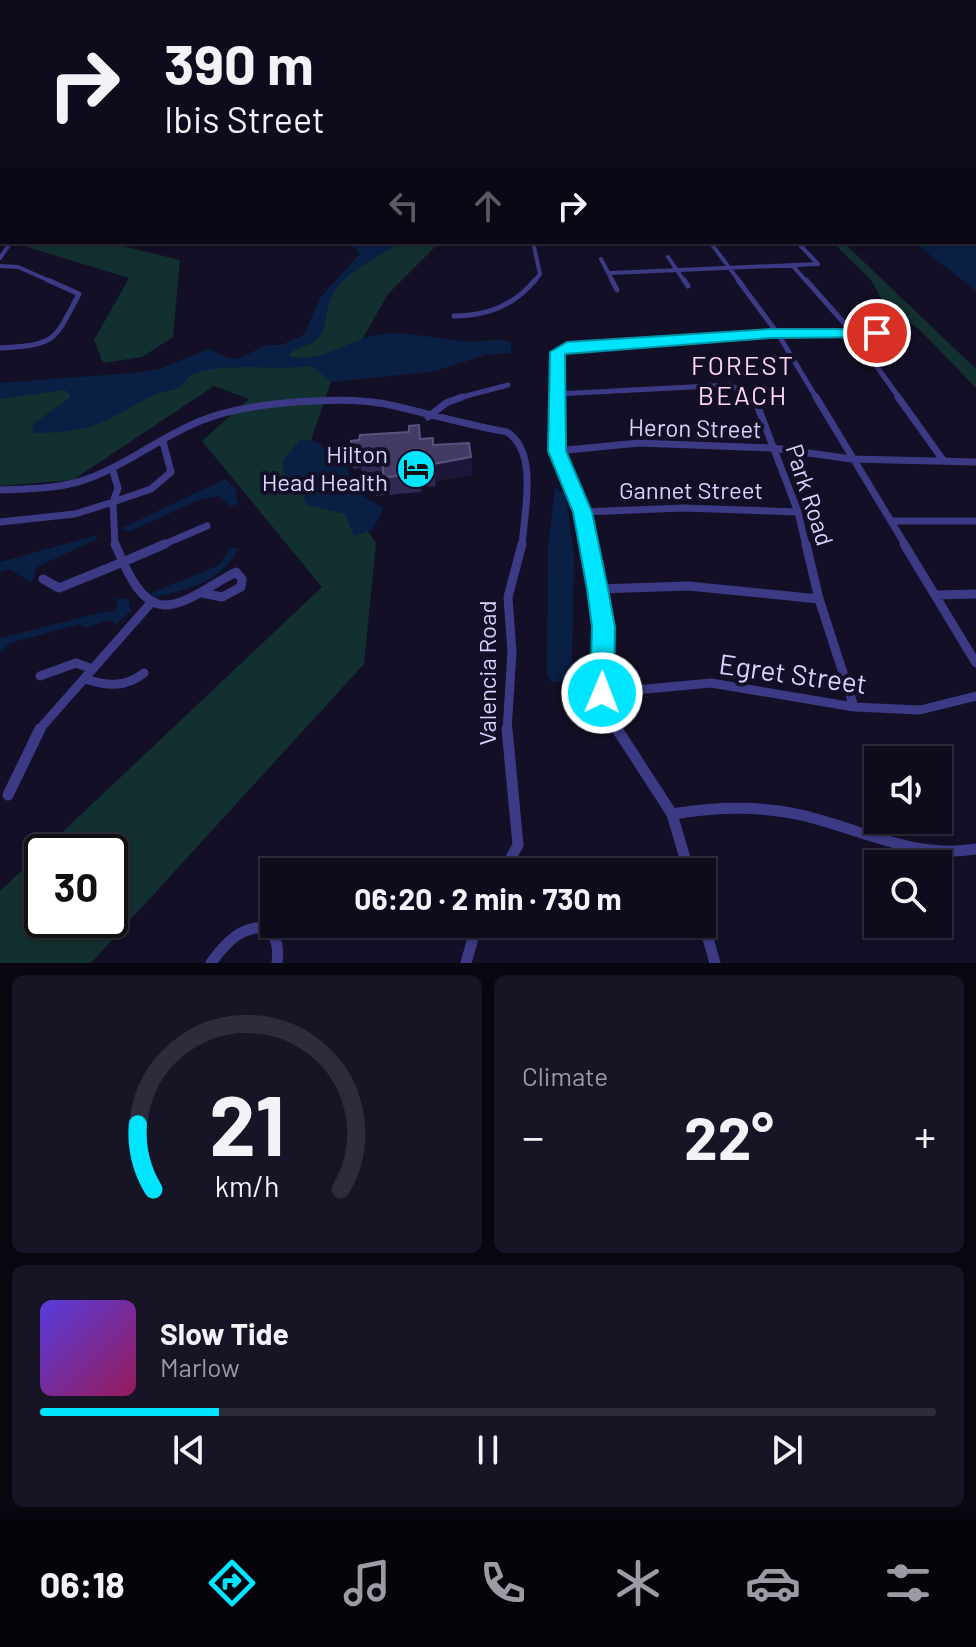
<!DOCTYPE html>
<meta charset="utf-8">
<style>
body{margin:0;font-family:Barlow,sans-serif;background:#171425;color:#f1f3f6;height:100vh;display:flex;flex-direction:column;font-size:30px;white-space:nowrap}
*{box-sizing:border-box;margin:0}
p{font-size:26px;color:#9b9ba3}
.icon{flex:none;width:44px;height:44px;fill:none;stroke:currentColor;stroke-width:2;stroke-linecap:round;stroke-linejoin:round}
.map{position:relative;height:963px;overflow:hidden}
.side{display:flex;flex-direction:column;gap:12px;padding:12px;background:#08060f;flex:1}
.side>*{flex:none}
.guide{position:absolute;left:0px;top:0px;width:976px;height:244px;box-shadow:0 2px 6px #0004,0 0 0 2px #2e2b3b;background:#0e0b1c;color:#f1f3f6;overflow:hidden}
.tools{position:absolute;left:864px;top:746px;display:grid;gap:16px}
.tools a{display:grid;place-items:center;width:88px;height:88px;border-radius:0px;background:#0e0b1c;box-shadow:0 2px 6px #0004,0 0 0 2px #2e2b3b;font-size:40px}
.speed{position:absolute;left:24px;top:834px;display:flex;gap:16px;font-size:40px;font-weight:700;text-align:center}
.speed>*{display:grid;place-content:center;width:104px;height:104px;border-radius:50%;background:#0e0b1c;box-shadow:0 2px 6px #0004,0 0 0 2px #2e2b3b;line-height:1}
.speed .limit{border:4px solid #111;border-radius:12px;background:#fff;color:#111}
.pin{position:absolute;display:grid;place-items:center;width:68px;height:68px;color:#fff;margin:-34px;border:4px solid #fff;border-radius:50%;box-shadow:0 2px 8px #0007}
.me{position:absolute;width:88px;margin:-44px;rotate:1deg;stroke-linejoin:round;filter:drop-shadow(0 0 6px #0008)}
.turn{display:flex;align-items:center;gap:28px;height:168px;padding:0 32px;font-size:36px}
.turn .icon{width:104px;height:104px;stroke-width:2.5}
.turn b{display:block;font-size:56px;line-height:68px}
.lanes{display:flex;align-items:center;height:76px;padding:0 32px;background:#0003;justify-content:center;gap:40px;direction:ltr}
.lanes .off{opacity:.35}
.big{font-size:60px;font-weight:700;line-height:1.1}
.side .card{flex:1;display:flex;flex-direction:column;justify-content:center;gap:12px;min-width:0;padding:0 28px;border-radius:12px;background:#171425}
.side .dial{align-items:center;gap:0}
.dial svg{height:208px;overflow:visible;fill:none;stroke:#2e2b3b;stroke-width:7;stroke-linecap:round;text-anchor:middle}
.dial text{fill:#f1f3f6;stroke:none}
.song{display:flex;align-items:center;gap:24px}
.cover{width:96px;height:96px;border-radius:12px;background:linear-gradient(135deg,hsl(250 70% 55%),hsl(330 70% 35%))}
.played{height:8px;border-radius:4px;background:linear-gradient(90deg,#00e5ff 20%,#2e2b3b 20%)}
.keys{display:flex;justify-content:space-around;direction:ltr}
.heat{display:flex;justify-content:space-between;align-items:center;font-size:44px;direction:ltr}
.side .tiles{flex:1;display:grid;gap:12px;grid-template-columns:1fr 1fr}
.card:last-child{grid-column:span 2}
.trip{position:absolute;left:260px;top:858px;width:456px;height:80px;border-radius:0px;background:#0e0b1c;box-shadow:0 2px 6px #0004,0 0 0 2px #2e2b3b;font-weight:700;line-height:80px;text-align:center}
.tabs{display:flex;height:128px;justify-content:space-around;align-items:center;background:#06040b;color:#9b9ba3}
.tabs .icon{width:56px;height:56px}
.tabs .on{color:#00e5ff}
.tabs b{font-size:36px;color:#f1f3f6}
.map>svg:first-child{display:block}
.green{fill:#12302f;fill-rule:evenodd}
.water{fill:#0a1f44}
.lines{fill:none;stroke-linecap:round;stroke-linejoin:round}
.street-far4{stroke:#3d3a85;stroke-width:4}
.street-far3{stroke:#3d3a85;stroke-width:5}
.street-far2{stroke:#3d3a85;stroke-width:7}
.street-far1{stroke:#3d3a85;stroke-width:9}
.street{stroke:#3d3a85;stroke-width:11}
.wall{fill:#312854}
.shaded-wall{fill:#1d163a}
.building{fill:#433a66;stroke:#5a527e;stroke-width:2}
.route{fill:#00e5ff;stroke:#0095a6;stroke-width:2}
.labels{text-anchor:middle;stroke-width:8;stroke-linejoin:round;paint-order:stroke}
.street-label{font-size:24px;fill:#d9d4ff;stroke:#130f26}
.poi-label{font-size:24px;fill:#d9d4ff;stroke:#130f26;text-anchor:end}
.neighbourhood-label{font-size:26px;letter-spacing:2px;fill:#ffd6f0;stroke:#130f26}
.near-street-label{font-size:28px;fill:#d9d4ff;stroke:#130f26}
</style>
<div class="map">
<svg width="976" height="963" viewBox="0 0 976 963">
<rect width="100%" height="100%" fill="#130f26"/>
<path class="green" d="M0,208L2,242H106L180,260L173,337L142,357L103,363L94,340L129,278L14,243H0Z
M350,242L376,247L395,242H440L388,294L363,338C398,331 434,340 469,342C488,343 489,336 511,343V353L485,355L435,371L331,382L309,446L376,543L364,664L91,963H0V891L322,587L202,441L249,399L214,386L73,480L0,486V383L136,373L160,369L209,349L228,358L239,359L266,345H282L304,335L321,297L360,254ZM42,852H110V920H42Z
M832,242H843L976,369V388L920,330L883,302L871,280Z"/>
<path class="water" d="M974,115H976V291L914,242H974Z
M350,242L376,247L400,242C377,259 346,270 332,296C326,308 327,327 319,337C312,348 296,344 289,356C322,364 345,341 377,335C406,330 440,340 470,342C487,343 492,337 511,343V353L485,355L435,371L331,382L312,366C273,371 233,362 196,373C188,375 185,384 178,388C171,392 161,391 154,395C101,422 98,432 34,433L32,425L71,397L65,390L0,399V383L136,373L160,369L209,349L228,358L239,359L266,345H282L304,335L321,297L360,254Z
M300,440L316,441L331,455L347,456C348,486 357,495 384,508L372,530L354,536L345,514L307,505L295,480L283,472V460Z
M225,479L237,490L235,495L239,504L231,506L217,496L199,500L130,531L120,529Z
M555,487L566,496L574,556L572,665L568,681L551,682L547,673L548,549Z
M98,535L95,540L37,567L32,583L9,569L0,572V562Z
M230,548L239,549C216,585 193,587 154,598L151,593L219,565Z
M128,598L131,611L116,624L108,620L85,628L80,624L10,643L0,653V638L107,611L112,613L117,609L116,599Z"/>
<g class="lines">
<path class="street-far4" d="M533,242L540,274L534,282
M710,242L740,282
M797,242L818,264
M668,257L685,282
M0,258L11,242
M601,259L613,282
M792,265L807,282
M0,266L18,267L52,282
M611,273L818,264"/>
<path class="street-far3" d="M612,280L617,290
M684,280L688,286
M738,280L778,334L817,399
M806,280L853,333L900,399
M454,316C487,316 514,306 535,280
M0,348C57,345 54,341 79,294L48,280
M556,394L730,385L755,399
M455,399L508,385
M558,399V352L567,347L770,334L877,333"/>
<path class="street-far2" d="M558,397L557,451L583,512L589,546
M754,397L798,512L806,546
M816,397L906,546
M898,397L943,460
M428,417L446,403L462,397
M557,451L639,443L773,448L851,459L976,462
M0,490C32,489 65,489 95,476C133,461 165,434 203,420C248,402 348,394 395,406C433,415 468,425 507,432C539,452 524,513 522,546
M583,512L683,508L798,512
M891,521H976
M0,522L75,514L113,502L118,488L112,468
M115,546L113,502L151,489L171,472L163,442
M160,546L207,526"/>
<path class="street-far1" d="M165,544L123,562C155,634 183,600 236,572L242,579L241,587L222,597L202,593
M589,544L604,627L602,693L618,731
M806,544L819,599L854,707
M904,544L976,663
M43,579L59,588L123,562L115,544
M597,589L689,586L819,599
M936,595L976,594
M40,676L76,663L93,669
M85,679C107,686 125,688 144,673
M602,693L711,683L854,707L920,710L976,696
M38,731L149,605
M507,731L512,652L508,597L522,544"/>
<path class="street" d="M617,729L672,814L689,872
M8,795L40,729
M672,814C715,807 758,805 801,815C858,828 916,860 976,849
M503,872L518,845L507,729
M702,917L715,963
M211,963C226,942 240,927 267,927C277,938 279,948 277,963
M466,963L477,924"/>
</g>
<path class="wall" d="M420,439L433,445L471,457L472,475L435,481L436,486L421,487V492L376,496L374,478L383,472L362,473L361,468L353,469L350,451L359,440Z"/>
<path class="shaded-wall" d="M471,457L472,475L435,481L434,464Z"/>
<path class="building" d="M419,425L420,439L433,438V445L469,443L471,457L434,464L435,469L420,470V474L374,478L383,473V455L359,456L360,451H350L351,441L359,440L360,435L409,432V426Z"/>
<linearGradient id="sky" x2="0" y2="1"><stop stop-color="#0a0815"/><stop offset="0.46" stop-color="#333752"/><stop offset="1" stop-color="#333752" stop-opacity="0"/></linearGradient>
<rect width="976" height="249" fill="url(#sky)"/>
<path class="route" d="M770,329H877L884,333L877,337L770,338L565,354L566,451L592,512L608,589L615,627L614,693L611,701L602,704L593,701L590,693L592,627L587,589L573,512L548,451L550,352L567,342Z"/>
<defs>
<g id="hotel-disc" transform="scale(2)"><circle r="9.5" fill="#00e5ff" stroke="#130f26"/><path d="M-6-4.5h1.5V1H6V5H4.5V3h-9V5H-6ZM-4 0a1.8 1.8 0 1 1 3.6 0ZM.5 0V-2.5h3Q6-2.5 6 0Z" fill="#111"/></g>
</defs>
<g fill-rule="evenodd">
<use href="#hotel-disc" x="416" y="469"/>
</g>
<g class="labels">
<g class="street-label">
<text transform="translate(695 429) rotate(1)" y="8">Heron Street</text>
<text x="691" y="499">Gannet Street</text>
<text transform="translate(809 495) rotate(72)" y="8">Park Road</text>
<text transform="translate(488 673) rotate(-90)" y="8">Valencia Road</text>
</g>
<g class="poi-label">
<text x="388" y="463">Hilton<tspan x="388" dy="28">Head Health</tspan></text>
</g>
<g class="neighbourhood-label">
<text x="743" y="375">FOREST<tspan x="743" dy="30">BEACH</tspan></text>
</g>
<g class="near-street-label">
<text transform="translate(793 674) rotate(8)" y="10">Egret Street</text>
</g>
</g>
</svg>
<div class="tools">
<a><svg class="icon" aria-label="sound" viewBox="0 0 24 24"><path d="M4 9h4l5-4v14l-5-4H4zM17 9q2 3 0 6"/></svg></a>
<a><svg class="icon" aria-label="search" viewBox="0 0 24 24"><circle cx="10" cy="10" r="6"/><path d="M15 15l6 6"/></svg></a>
</div>
<div class="speed"><div class="limit">30</div></div>
<div class="pin" style="left:877px;top:333px;background:#d93025"><svg class="icon" aria-label="arrive" viewBox="0 0 24 24"><path d="M6 21V4h12l-3 4 3 4H6"/></svg></div>
<svg class="me" style="left:602px;top:693px" viewBox="-20 -20 40 40"><circle r="17" fill="#00e5ff" stroke="#fff" stroke-width="3"/><path d="M0-11L8 9 0 5-8 9z" fill="#fff"/></svg>
<div class="trip">06:20 · 2 min · 730 m</div>
<div class="guide">
<div class="turn"><svg class="icon" aria-label="right" viewBox="0 0 24 24"><path d="M7 20v-9h11M14 6l5 5-5 5"/></svg><div><b>390 m</b>Ibis Street</div></div>
<div class="lanes"><svg class="icon off" aria-label="left" viewBox="0 0 24 24"><path d="M17 20v-9H6M10 6l-5 5 5 5"/></svg><svg class="icon off" aria-label="ahead" viewBox="0 0 24 24"><path d="M12 20V5M6 11l6-6 6 6"/></svg><svg class="icon" aria-label="right" viewBox="0 0 24 24"><path d="M7 20v-9h11M14 6l5 5-5 5"/></svg></div>
</div>
</div>
<section class="side">
<div class="tiles">
<div class="card dial"><svg viewBox="0 0 100 80">
<path d="M14 69A42 42 0 1 1 86 69"/>
<path d="M14 69A42 42 0 0 1 8 44" stroke="#00e5ff"/>
<text x="50" y="56" font-size="32" font-weight="700">21</text>
<text x="50" y="72" font-size="11">km/h</text>
</svg></div>
<div class="card"><p>Climate</p>
<div class="heat"><a>−</a><b class="big">22°</b><a>+</a></div>
</div>
<div class="card">
<div class="song"><i class="cover"></i><div><b>Slow Tide</b><p>Marlow</p></div></div>
<div class="played"></div>
<div class="keys"><svg class="icon" aria-label="previous" viewBox="0 0 24 24"><path d="M18 5L8 12l10 7zM5 5v14"/></svg><svg class="icon" aria-label="pause" viewBox="0 0 24 24"><path d="M8 5v14M16 5v14"/></svg><svg class="icon" aria-label="next" viewBox="0 0 24 24"><path d="M6 5l10 7-10 7zM19 5v14"/></svg></div>
</div>
</div>
</section>
<nav class="tabs">
<b>06:18</b>
<svg class="icon on" aria-label="directions" viewBox="0 0 24 24"><path d="M12 3l9 9-9 9-9-9zM9 14v-3h6M13 9l2 2-2 2"/></svg>
<svg class="icon" aria-label="music" viewBox="0 0 24 24"><path d="M9 18V5l10-2v13"/><circle cx="6" cy="18" r="3"/><circle cx="16" cy="16" r="3"/></svg>
<svg class="icon" aria-label="phone" viewBox="0 0 24 24"><path d="M5 4h4l2 5-3 2q2 4 5 5l2-3 5 2v4C11 20 4 13 5 4z"/></svg>
<svg class="icon" aria-label="climate" viewBox="0 0 24 24"><path d="M12 3v18M4 7l16 10M4 17L20 7"/></svg>
<svg class="icon" aria-label="car" viewBox="0 0 24 24"><path d="M5 17H2v-5l4-1 3-4h7l3 4 3 1v5h-3M9 17h6M6 11h13"/><circle cx="7" cy="17" r="2"/><circle cx="17" cy="17" r="2"/></svg>
<svg class="icon" aria-label="filters" viewBox="0 0 24 24"><path d="M4 7h16M4 17h16"/><circle cx="9" cy="7" r="2"/><circle cx="15" cy="17" r="2"/></svg>
</nav>
